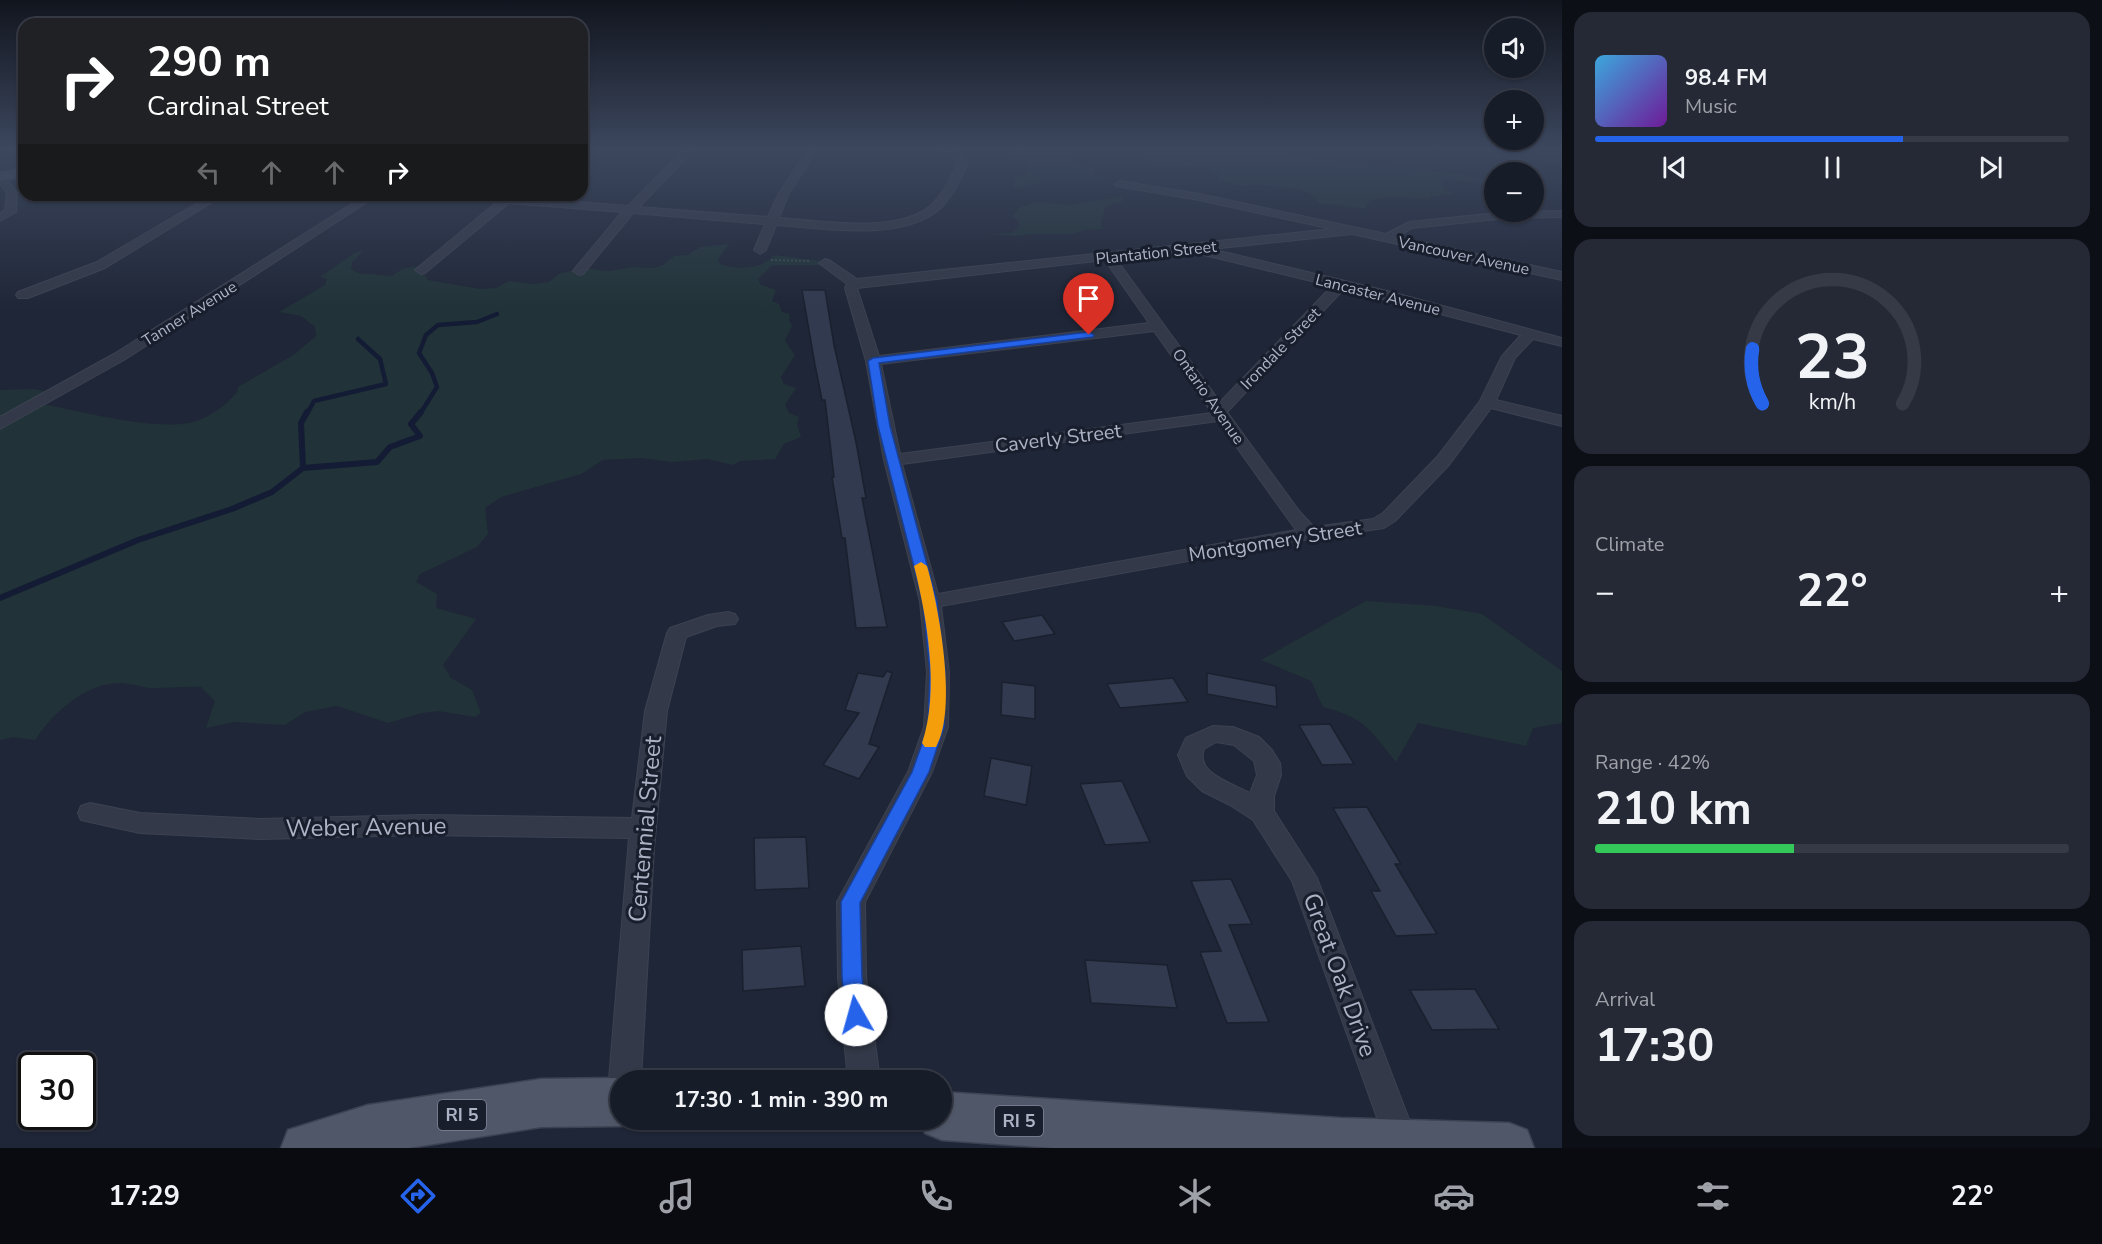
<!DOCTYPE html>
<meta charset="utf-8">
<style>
body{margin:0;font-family:"Nunito Sans",sans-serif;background:#242935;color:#f1f3f6;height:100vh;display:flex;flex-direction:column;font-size:22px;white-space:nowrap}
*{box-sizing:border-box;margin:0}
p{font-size:20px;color:#9ea1a8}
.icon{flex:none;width:33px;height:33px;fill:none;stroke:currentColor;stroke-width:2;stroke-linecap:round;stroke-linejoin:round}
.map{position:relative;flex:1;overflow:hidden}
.sheet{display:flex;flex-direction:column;gap:12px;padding:12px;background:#0d0f17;width:540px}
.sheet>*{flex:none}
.guide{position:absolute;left:18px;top:18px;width:570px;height:183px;border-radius:18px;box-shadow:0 2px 4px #0004,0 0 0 2px #363a46;background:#202124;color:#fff;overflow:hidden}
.buttons{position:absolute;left:1484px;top:18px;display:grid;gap:12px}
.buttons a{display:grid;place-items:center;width:60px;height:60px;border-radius:50%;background:#171c29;box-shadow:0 2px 4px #0004,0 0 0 2px #363a46;font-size:30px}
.speed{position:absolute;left:18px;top:1052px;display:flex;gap:12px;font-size:30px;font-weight:700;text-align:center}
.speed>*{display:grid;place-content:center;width:78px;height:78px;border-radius:50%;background:#171c29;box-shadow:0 2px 4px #0004,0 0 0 2px #363a46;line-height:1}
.speed .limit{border:3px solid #111;border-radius:9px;background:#fff;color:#111}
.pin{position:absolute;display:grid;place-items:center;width:51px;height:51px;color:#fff;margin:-62px -26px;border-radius:50% 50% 50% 0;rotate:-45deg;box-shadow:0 0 6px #0007}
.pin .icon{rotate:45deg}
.me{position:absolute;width:66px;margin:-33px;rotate:353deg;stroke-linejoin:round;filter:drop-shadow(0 0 4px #0008)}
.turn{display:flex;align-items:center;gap:21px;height:126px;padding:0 30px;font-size:27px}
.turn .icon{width:78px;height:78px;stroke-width:2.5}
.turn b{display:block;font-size:42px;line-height:51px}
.lanes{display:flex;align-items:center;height:57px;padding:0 30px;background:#0003;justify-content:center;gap:30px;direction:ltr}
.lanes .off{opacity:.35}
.big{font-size:45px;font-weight:700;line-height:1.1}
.sheet .widget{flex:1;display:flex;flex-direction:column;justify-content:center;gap:9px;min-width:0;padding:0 21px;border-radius:18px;background:#242935}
.sheet .dial{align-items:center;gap:0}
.dial svg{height:156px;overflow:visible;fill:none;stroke:#363a46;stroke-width:7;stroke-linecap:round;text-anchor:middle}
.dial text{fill:#f1f3f6;stroke:none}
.song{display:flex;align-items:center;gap:18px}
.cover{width:72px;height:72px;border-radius:9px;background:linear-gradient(135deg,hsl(200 70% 55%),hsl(280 70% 35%))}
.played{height:6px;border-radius:3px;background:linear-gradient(90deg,#2563eb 65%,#363a46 65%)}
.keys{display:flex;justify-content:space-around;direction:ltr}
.heat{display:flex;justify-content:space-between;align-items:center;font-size:33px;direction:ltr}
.charge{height:9px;border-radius:4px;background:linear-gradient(90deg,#34c759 42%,#363a46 0)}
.trip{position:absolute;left:610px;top:1070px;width:342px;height:60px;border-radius:30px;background:#171c29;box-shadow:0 2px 4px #0004,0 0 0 2px #363a46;font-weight:700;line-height:60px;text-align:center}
.tabs{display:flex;height:96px;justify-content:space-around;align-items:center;background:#090b10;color:#9ea1a8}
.tabs .icon{width:42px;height:42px}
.tabs .selected{color:#2563eb}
.tabs b{font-size:27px;color:#f1f3f6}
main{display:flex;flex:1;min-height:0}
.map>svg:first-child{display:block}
.green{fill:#213338}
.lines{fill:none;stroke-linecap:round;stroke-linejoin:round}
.stream-far1{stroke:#131c34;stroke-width:4.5}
.stream{stroke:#131c34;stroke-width:6}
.building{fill:#313a4e;stroke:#1a202e;stroke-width:1.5}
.street-casing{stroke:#3c4251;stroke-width:2}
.secondary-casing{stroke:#3c4251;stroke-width:3}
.primary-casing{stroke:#3c4251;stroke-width:3}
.path{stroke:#3a4c51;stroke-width:2;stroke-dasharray:2 2;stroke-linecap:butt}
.street{fill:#333948;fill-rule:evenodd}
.secondary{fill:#41475b;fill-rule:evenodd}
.primary{fill:#505768;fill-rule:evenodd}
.route{fill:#2563eb;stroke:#184099;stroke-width:1.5}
.slow{fill:#f59e0b}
.labels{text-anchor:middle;stroke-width:6;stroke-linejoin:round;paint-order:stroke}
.far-street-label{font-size:16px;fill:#adb3c5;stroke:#181e2c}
.shield{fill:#181e2c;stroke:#808697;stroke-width:1.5}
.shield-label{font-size:18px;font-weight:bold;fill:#adb3c5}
.street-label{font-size:20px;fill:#adb3c5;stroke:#181e2c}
.near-street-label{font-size:24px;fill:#adb3c5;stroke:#181e2c}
</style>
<main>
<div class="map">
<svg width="1562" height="1148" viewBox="0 0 1562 1148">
<rect width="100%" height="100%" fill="#1f2637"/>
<path class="green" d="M1007,148H1094L1093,153L1074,155L1073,162L1094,168V174L1108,179C1089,182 1070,178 1051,180C1037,181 1028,189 1014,188V179L1026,174L1028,166L1021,160L1000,157L1006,155Z
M1137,148H1237L1463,175L1494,181V185L1445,180L1441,183L1446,190L1454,194L1431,196L1428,199C1411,198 1381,194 1366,203L1367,209L1319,203L1310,193L1297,189L1259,185L1240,186L1218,180V174C1203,165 1185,165 1169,168C1162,169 1152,166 1144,165L1143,161L1136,158L1140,155Z
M1409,148H1562V165Z
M1123,196L1122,202L1114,203L1105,208L1101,224L1104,229L1086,230L1071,234H1030L1018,236L987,234L1010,233L1018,229L1019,221L1012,216L1019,208L1037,202L1072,205Z
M729,244L718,259L720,264C738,270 761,270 774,255L819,261L826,265H774L769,268L758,279L761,285L776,290L772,301L779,304L782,312L790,314L789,320L792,326L785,341L795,355L781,377L784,384L796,388L785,405L789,413L799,417L797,424L801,437L784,444L775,459L740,461L733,465L708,459L672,462L641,458L603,460L581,474L501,497L485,508L488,534L477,547L420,574L416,582L437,594L436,608L476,619L443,665L451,678L472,690L481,713L475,717L438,711L422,713L388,723L337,706L305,712L285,725L234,722L206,728L215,701L201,687C185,686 170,688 154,688C142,688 129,682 117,683C83,685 53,713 35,740L13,737L0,740V390L33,389L57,393L41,404C81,411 149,430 188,423C207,420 226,406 238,391V387L295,354L316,336L315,327L301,316L279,312L325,285L327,279L320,277L355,253L364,250L352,262L351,269L358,273L392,276L402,269L418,266L428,280L480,289L496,288L509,281L534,284L549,282L559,274L581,268L611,271L632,267L654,268L663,265L674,256L688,255L700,247Z
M1366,601L1436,606L1482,614L1562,671V723L1533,728L1526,746L1418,723L1396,762C1370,730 1366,718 1323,707L1311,681L1261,660Z"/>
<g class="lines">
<path class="stream-far1" d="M307,414L314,401L386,384L380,359L358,339
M420,414L437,387L432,373L419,353L426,335L438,325L477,322L497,314"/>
<path class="stream" d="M303,468L377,462L390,447L420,436L411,424L421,412
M0,598L138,540L232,509L272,492L303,468L301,423L307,412"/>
</g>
<path class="building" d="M802,290H825L834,345L856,442L866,498H862L887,627L856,628L845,538H842L832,477H834L825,400H822L815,365Z
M1042,615L1055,634L1014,641L1002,622Z
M887,671L892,673L869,744L879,747L859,779L823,765L859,713L845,710L858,673L883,677Z
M1207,673L1276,686L1277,707L1207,694Z
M1173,678L1188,702L1120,708L1107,684Z
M1002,682L1035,686V719L1001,715Z
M1330,724L1354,764L1322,765L1299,725Z
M991,758L1032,766L1026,805L984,796Z
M1122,781L1150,842L1105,845L1080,784Z
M1367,807L1401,864H1395L1437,934L1396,936L1371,891H1380L1333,808Z
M806,837L809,888L755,890L754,838Z
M1231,879L1252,924L1229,925L1269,1022L1227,1023L1200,952L1221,951L1191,881Z
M801,946L805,986L743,991L742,950Z
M1085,960L1167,965L1177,1008L1091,1003Z
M1475,989L1499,1029L1432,1030L1410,990Z"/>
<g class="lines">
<g class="street-casing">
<path id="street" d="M685,148H696L639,207L768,217L779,193L809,148H819L789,193L779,218C820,221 897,234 930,206C943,195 951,177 958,162L951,155L927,148L957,151L968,162C961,179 951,201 936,212C898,241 821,228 776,225L766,250L760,254L754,250L765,224L633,213L583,274L579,275L573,271L622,212L509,203L425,273L421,274L415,270L497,202L443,198L438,195H514L515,197L628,206Z
M0,174L4,175L17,193L16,212L0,221V213L5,210L7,193L0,184Z
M1120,181L1199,194L1386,234L1409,222L1508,212L1562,211V217L1508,218L1412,228L1398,237L1562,272V280L1352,234L1211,249L1391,292L1562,338V346L1533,339L1515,358L1496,400L1562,416V426L1491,408L1449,465L1395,521L1384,528L1309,539L941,606L949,672L948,727L932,772L865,902L866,977L880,1080H848L838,977L837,902L908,772L924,727L927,672L920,602L884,460L866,361L845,288L847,284L819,263L825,259L829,260L857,279L1332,229L1199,200L1116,186L1115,184ZM1198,251L1200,254L1332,286L1220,402L1116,259ZM1105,260L1149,323L879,356L857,288ZM1344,289L1521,335L1502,356L1480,401L1437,457L1383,513L1373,519L1314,527L1299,511L1227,412ZM1154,331L1212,413L900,454L881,364ZM1218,421L1296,530L938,594L902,464Z
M211,195H224L105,268L28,298H18L16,295L18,292L97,262Z
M366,195H378L124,360L0,429V417L114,354Z
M728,612L735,614L738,619L735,624L717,626L686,637L667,711L654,848L641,1080H621V1093L614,1091L609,1080L629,838L423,835L261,839L140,833L81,820L78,813L81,806L90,803L140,813L261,819L423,815L632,818L645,711L667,633L670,628L708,615Z
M1213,726L1233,727L1259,737L1272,750L1280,763L1281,775L1274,796V811L1317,878L1418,1143L1416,1148H1388L1292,881L1253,820L1230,805L1202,791L1187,776L1178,755L1186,738ZM1216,742L1234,745L1254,761L1257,775L1250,793C1234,784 1195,774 1204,749Z"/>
</g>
<g class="secondary-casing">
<path id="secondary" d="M24,168V176L0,181V173Z"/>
</g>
<g class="primary-casing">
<path id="primary" d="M621,1078L625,1080H621V1119H638L621,1126L541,1127L409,1148H281L288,1130L368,1105L541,1079Z
M942,1092L1340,1118L1509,1123L1527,1130L1534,1148H1054L942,1140L925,1133L919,1119H942Z"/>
</g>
<path class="path" d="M771,260L811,261"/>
<use href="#street" class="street"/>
<use href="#secondary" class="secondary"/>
<use href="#primary" class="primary"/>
</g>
<linearGradient id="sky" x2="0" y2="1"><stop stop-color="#11151e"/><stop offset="0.48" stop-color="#3c475e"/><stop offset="1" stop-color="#3c475e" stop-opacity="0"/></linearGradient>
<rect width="1562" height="309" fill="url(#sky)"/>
<path class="route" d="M1089,332L1094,335L1093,337L879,363L890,426L937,602L945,672L944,727L929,772L860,903L862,977L867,1015L864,1021L856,1024L849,1021L846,1015L842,977L841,902L912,772L928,727L930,672L923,602L878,426L868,361L873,358Z"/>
<path class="slow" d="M921,562L927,566C939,607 958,710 936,747H925L922,743C940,692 927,617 914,566Z"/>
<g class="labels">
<g class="far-street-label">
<text transform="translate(1156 252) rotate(-6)" y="6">Plantation Street</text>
<text transform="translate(1464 255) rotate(12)" y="6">Vancouver Avenue</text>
<text transform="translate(1378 294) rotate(14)" y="6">Lancaster Avenue</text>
<text transform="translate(189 313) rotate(-32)" y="6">Tanner Avenue</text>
<text transform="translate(1280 348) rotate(-46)" y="6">Irondale Street</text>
<text transform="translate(1209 396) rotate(55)" y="6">Ontario Avenue</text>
</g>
<g class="shield">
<rect x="438" y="1100" width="48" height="30" rx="4.5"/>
<rect x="995" y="1106" width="48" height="30" rx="4.5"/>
</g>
<g class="shield-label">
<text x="462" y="1121">RI 5</text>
<text x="1019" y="1127">RI 5</text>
</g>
<g class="street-label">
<text transform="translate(1058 438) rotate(-7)" y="7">Caverly Street</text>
<text transform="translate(1275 541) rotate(-9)" y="7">Montgomery Street</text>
</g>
<g class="near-street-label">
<text transform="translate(366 827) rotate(-1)" y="8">Weber Avenue</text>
<text transform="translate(645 829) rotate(-85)" y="8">Centennial Street</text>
<text transform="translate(1340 975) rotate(70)" y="8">Great Oak Drive</text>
</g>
</g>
</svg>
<div class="buttons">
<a><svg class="icon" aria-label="sound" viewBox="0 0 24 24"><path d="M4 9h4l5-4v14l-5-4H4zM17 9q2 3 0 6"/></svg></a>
<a>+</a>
<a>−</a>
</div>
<div class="speed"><div class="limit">30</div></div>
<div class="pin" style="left:1089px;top:335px;background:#d93025"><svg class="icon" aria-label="arrive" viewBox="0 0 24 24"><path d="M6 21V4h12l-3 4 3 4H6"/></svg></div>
<svg class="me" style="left:856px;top:1015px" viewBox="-20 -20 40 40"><circle r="19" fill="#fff"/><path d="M0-13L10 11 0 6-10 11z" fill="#2563eb"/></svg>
<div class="trip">17:30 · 1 min · 390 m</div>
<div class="guide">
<div class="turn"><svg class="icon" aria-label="right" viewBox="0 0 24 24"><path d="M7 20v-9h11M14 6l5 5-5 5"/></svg><div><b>290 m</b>Cardinal Street</div></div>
<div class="lanes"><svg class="icon off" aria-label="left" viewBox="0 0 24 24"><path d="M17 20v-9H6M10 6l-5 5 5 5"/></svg><svg class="icon off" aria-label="ahead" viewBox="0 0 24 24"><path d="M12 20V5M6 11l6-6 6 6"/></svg><svg class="icon off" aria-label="ahead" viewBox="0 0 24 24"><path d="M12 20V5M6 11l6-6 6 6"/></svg><svg class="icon" aria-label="right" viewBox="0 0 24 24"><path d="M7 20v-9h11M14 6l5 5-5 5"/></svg></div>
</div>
</div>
<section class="sheet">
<div class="widget">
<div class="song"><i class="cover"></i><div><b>98.4 FM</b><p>Music</p></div></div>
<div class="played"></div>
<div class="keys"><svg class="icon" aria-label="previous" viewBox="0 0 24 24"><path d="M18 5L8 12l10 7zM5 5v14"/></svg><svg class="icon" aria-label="pause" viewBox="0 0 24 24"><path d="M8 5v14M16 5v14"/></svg><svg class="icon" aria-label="next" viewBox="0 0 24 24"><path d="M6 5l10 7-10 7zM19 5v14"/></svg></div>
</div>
<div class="widget dial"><svg viewBox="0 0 100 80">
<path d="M14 69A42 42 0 1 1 86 69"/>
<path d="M14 69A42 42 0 0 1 9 41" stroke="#2563eb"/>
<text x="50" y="56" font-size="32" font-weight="700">23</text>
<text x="50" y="72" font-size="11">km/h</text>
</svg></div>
<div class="widget"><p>Climate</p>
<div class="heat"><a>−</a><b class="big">22°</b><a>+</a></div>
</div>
<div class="widget"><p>Range · 42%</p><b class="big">210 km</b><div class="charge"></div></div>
<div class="widget"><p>Arrival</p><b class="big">17:30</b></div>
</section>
</main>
<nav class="tabs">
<b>17:29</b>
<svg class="icon selected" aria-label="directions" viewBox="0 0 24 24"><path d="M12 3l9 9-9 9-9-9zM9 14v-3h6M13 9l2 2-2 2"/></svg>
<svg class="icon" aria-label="music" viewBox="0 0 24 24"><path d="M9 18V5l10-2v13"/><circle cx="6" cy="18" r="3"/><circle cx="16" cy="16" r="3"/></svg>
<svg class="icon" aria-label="phone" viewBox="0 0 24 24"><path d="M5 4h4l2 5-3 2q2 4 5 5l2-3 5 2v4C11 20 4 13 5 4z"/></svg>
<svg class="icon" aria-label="climate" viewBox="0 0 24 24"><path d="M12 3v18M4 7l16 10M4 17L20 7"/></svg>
<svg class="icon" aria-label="car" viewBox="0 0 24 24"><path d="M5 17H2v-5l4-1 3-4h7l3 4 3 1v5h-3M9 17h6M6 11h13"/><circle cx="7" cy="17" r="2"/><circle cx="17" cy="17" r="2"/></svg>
<svg class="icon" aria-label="filters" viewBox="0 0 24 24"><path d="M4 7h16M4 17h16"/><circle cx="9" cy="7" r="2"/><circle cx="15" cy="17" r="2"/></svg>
<b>22°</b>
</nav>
